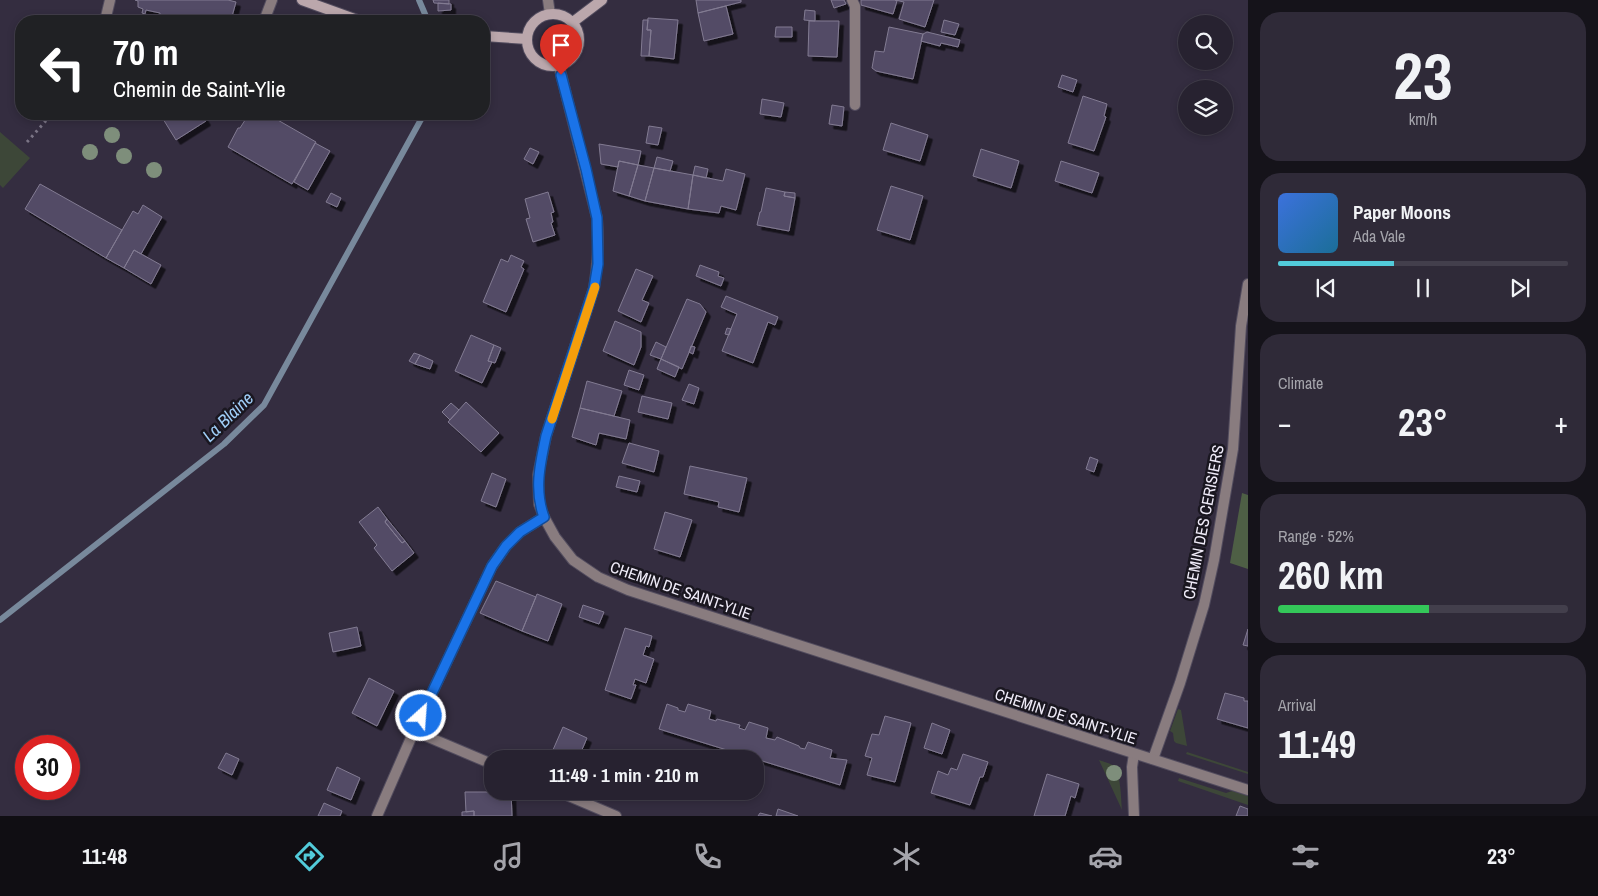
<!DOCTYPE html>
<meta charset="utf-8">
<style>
body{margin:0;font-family:"Archivo Narrow",sans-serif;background:#2f2a38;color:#f1f3f6;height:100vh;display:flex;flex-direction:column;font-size:19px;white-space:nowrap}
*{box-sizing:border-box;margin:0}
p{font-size:16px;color:#a4a4ab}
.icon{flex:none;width:28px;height:28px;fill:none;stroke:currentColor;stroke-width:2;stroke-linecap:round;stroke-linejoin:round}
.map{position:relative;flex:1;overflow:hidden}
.details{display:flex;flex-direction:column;gap:12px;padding:12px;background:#15131a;width:350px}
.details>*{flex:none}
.banner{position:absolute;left:15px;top:15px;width:475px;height:105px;border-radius:20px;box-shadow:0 2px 8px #0003,0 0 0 1px #433f4c;background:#202124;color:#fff;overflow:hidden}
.controls{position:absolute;left:1178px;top:15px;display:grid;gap:10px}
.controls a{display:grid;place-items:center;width:55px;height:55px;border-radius:50%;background:#272230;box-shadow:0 2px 8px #0003,0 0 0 1px #433f4c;font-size:25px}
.speed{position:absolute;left:15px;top:735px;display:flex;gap:10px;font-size:25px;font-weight:700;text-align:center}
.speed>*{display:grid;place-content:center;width:65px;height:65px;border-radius:50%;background:#272230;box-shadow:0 2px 8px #0003,0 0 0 1px #433f4c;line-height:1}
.speed .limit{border:8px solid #d22;background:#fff;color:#111}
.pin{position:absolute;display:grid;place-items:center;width:42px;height:42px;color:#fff;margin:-51px -21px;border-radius:50% 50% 50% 0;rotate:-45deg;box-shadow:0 0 5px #0007}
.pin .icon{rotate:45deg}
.me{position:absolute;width:55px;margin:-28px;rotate:26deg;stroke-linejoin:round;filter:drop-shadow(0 0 4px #0008)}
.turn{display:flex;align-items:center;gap:18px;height:105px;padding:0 15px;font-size:22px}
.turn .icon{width:65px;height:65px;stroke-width:2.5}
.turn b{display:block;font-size:35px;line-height:42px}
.big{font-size:38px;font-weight:800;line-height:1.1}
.details .widget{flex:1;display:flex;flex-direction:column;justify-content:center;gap:8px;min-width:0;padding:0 18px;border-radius:20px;background:#2f2a38}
.details .dial{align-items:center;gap:0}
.dial b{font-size:65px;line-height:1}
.song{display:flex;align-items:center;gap:15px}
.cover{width:60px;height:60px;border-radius:8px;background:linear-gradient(135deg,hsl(220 70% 55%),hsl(200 70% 35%))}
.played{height:5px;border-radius:2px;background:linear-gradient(90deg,#52cbda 40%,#433f4c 40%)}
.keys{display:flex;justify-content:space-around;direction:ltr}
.heat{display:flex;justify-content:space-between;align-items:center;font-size:28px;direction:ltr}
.charge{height:8px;border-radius:4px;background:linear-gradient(90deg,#34c759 52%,#433f4c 0)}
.trip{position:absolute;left:484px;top:750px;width:280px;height:50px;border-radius:20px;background:#272230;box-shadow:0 2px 8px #0003,0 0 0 1px #433f4c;font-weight:800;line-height:50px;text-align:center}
.tabs{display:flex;height:80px;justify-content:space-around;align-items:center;background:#100e13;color:#a4a4ab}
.tabs .icon{width:35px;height:35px}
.tabs .active{color:#52cbda}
.tabs b{font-size:22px;color:#f1f3f6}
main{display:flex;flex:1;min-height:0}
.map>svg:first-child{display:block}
.green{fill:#3d4738}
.forest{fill:#4e5f45}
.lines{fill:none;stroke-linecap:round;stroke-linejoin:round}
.stream{stroke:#78899c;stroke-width:6}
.building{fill:#534b66;stroke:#827b92;filter:url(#shadow)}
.service-casing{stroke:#524c5e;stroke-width:12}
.minor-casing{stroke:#524c5e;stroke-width:12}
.tertiary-casing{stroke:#524c5e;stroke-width:12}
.secondary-casing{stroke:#524c5e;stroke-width:12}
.path{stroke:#7b7586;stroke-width:3;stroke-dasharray:2.5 4;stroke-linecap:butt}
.service{stroke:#897c7f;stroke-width:10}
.minor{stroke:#897c7f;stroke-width:10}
.tertiary{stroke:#897c7f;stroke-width:10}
.secondary{stroke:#bba7ac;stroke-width:10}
.tree{fill:#7e8e7b}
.route-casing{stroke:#114b97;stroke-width:12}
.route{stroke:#1a73e8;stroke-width:9}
.slow{stroke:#f59e0b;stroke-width:9}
.labels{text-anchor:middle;stroke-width:5;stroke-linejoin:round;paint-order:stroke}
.street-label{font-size:16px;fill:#f0ecf9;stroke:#1a1720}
.water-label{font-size:18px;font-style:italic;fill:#9fcdf6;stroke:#1a1720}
</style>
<main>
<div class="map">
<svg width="1248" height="816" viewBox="0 0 1248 816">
<defs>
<filter id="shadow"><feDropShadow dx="4.5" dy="4.5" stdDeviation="0" flood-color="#0009"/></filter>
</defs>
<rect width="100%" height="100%" fill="#342d40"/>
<path class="green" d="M0,132L30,158L3,188L0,185Z
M1178,709L1181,710L1187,746L1176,743L1174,741L1173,733L1170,731Z
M1187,752L1248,772V774L1186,754Z
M1099,760C1104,762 1110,763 1114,766C1121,774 1121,799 1122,810Z
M1179,778L1226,793L1232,791L1248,796V805L1178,781Z"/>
<path class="forest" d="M1242,493L1248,495V569L1230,563Z"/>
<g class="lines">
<path class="stream" d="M419,0L428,21
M0,620L224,444L264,405L424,114"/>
</g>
<path class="building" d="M135,0H228L236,2L231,20L219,17L218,21H163V19L160,18V13L146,10L145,14L142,13L143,9L138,7V1Z
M433,0H449V4L434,3Z
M696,0H741V2L698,13Z
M831,0H844L846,4L834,8Z
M861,0H895L897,1L893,14L861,5Z
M895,0H934L925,27L899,19L904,2Z
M438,3L451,4V10L438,11Z
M726,6L733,34L704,41L698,13Z
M805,10L815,11V21L804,20Z
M648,18L678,20L674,59L649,56L651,30H647Z
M643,20H648L647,30H651L649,56H641Z
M944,20L959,24L955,35L941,32Z
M809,21H839L837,57L808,56Z
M776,27H792V37H775Z
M889,27L923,34L913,79L876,71L872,68L875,51L884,52Z
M927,32L960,40L958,47L941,43L940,46L921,41L923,34Z
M1062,75L1077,80L1073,92L1058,87Z
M1083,96L1107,104L1104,116L1106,117L1094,151L1068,143Z
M762,99L784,103L781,117L760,114Z
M832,105L844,107L842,126L829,124Z
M160,114H202L206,121L176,140Z
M249,114H270L269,115L316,142L292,184L228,147L238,128H240Z
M891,123L928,135L920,161L883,150Z
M649,126L662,128L658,145L646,143Z
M315,143L330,151L308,190L294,182Z
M599,144L641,151L638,165L619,161L618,167L601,164Z
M530,148L539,152L533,164L524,159Z
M981,149L1019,161L1011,188L973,176Z
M657,157L673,161L670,171L654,168Z
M619,161L638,165L629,196L613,191Z
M1061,161L1099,173L1092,193L1055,181Z
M638,165L654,168L645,201L629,196Z
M695,166L708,169L706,178L693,175Z
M654,168L693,175L688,209L645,201Z
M726,169L745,174L736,210L721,206L719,213L688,209L693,175L723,181Z
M40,184L122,230L106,258L25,209Z
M891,186L923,196L910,240L877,230Z
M766,188L785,192L784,196L795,198L789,231L757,225L760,212H761Z
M548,192L554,212L551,213L553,222L551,223L555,235L533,242L526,219L530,218L525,199Z
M785,192L795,193V198L784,196Z
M331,193L341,198L337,207L326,202Z
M143,205L162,217L141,254L134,250L124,268L106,258L133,211L138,214Z
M134,250L161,265L151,284L124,268Z
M511,255L524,261L521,267L524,269L506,312L483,302L501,259L508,262Z
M700,265L719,272L718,276L724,278L721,286L696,276Z
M636,269L653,276L642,300L649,303L641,322L618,311Z
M726,296L778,317L775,325L768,322L753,363L722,351L737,314L721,307Z
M687,299L700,304L706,312L682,369L661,359Z
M615,321L641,332V347L634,365L603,351Z
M727,328L731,329L729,335L725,334Z
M471,335L494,345L488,361L492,362L482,383L455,371Z
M656,342L666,347L661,359L650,355Z
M494,345L501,348L495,363L488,361Z
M691,346L695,347L693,354L689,352Z
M414,353L420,355L415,364L409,361Z
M420,355L433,361L430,369L415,364Z
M661,359L679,367L675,377L657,369Z
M629,370L644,375L639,390L624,385Z
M587,381L622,391L614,416L580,408Z
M689,384L699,388L694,404L682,400Z
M642,396L672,403L668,419L638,412Z
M466,402L499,433L481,452L448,422Z
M451,403L459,410L450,420L442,412Z
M580,408L630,420L626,439L599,433L596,445L572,437Z
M629,443L659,451L654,472L622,463Z
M1090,457L1098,460L1094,472L1086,469Z
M690,466L747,478L739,512L718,507L719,502L684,494Z
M492,473L506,479L496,507L481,501Z
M619,476L640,481L637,492L616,487Z
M378,507L387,519L385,522L402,543L405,541L414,553L392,571L374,548L377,545L359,522Z
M665,512L692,520L680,557L654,549Z
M387,519L405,541L402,543L385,522Z
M496,581L536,597L522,631L480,613Z
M537,594L562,604L548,641L522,631Z
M583,605L604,612L599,624L579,617Z
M357,627L361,646L333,652L329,633Z
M625,628L652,636L649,647L646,646L643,655L654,659L646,683L635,679L633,685H636L631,699L605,690Z
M1248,629V646L1243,645Z
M369,678L394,691L377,726L352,713Z
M1225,693L1244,698V701H1248V728L1217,719Z
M667,704L678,708V710L685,712L688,704L711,711L709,719L716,721L717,719L740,725L739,728L745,730L749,722L768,728L766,738L775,740L777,737L799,746L800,748L805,749L808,742L832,750L830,758L847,760L840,785L659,729Z
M885,716L911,723L895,782L867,775L872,758L865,756L872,734L879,735Z
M932,723L950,730L942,754L924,748Z
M563,727L587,738L578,759H549Z
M226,753L239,759L232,775L218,768Z
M963,754L988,762L983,777H980L970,805L931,793L938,771L948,775L951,768L957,770Z
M337,767L360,778L351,800L327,790Z
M1047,774L1079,784L1075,798L1071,796L1065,816H1034Z
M465,792H511L512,816H474V811L466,812Z
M324,803L342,811L340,816H318Z
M1240,806L1248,809V816H1236Z
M778,809L798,816H776Z
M474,811V816H462V812Z
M760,813L772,816H758Z"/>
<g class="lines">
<g class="service-casing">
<path id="service" d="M105,21L110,0
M264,21L272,0
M414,731L492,764
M557,791L616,816"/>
</g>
<g class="minor-casing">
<path id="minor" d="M548,0L550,14
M852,0L855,6V105
M1134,754L1132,767L1134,816
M1153,759L1180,683L1204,605L1214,560L1233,449L1241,326L1248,284
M377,816L414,731L492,566L506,546L520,532L544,517"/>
</g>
<g class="tertiary-casing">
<path id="tertiary" d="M559,66L597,218C599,242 598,264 594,288L546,436L538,475L539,504L544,517L555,537L573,560L598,577L628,590L1248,790"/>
</g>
<g class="secondary-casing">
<path id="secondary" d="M302,0L360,21
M527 40a26 26 0 1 1 52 0a26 26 0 1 1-52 0Z
M573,22L602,0
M484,36L527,39"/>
</g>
<path class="path" d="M27,142L52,114"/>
<use href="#service" class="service"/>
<use href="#minor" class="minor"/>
<use href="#tertiary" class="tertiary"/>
<use href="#secondary" class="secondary"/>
</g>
<g class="tree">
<circle cx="112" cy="135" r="8"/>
<circle cx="90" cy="152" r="8"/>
<circle cx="124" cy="156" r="8"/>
<circle cx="154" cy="170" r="8"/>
<circle cx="1114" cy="773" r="8"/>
</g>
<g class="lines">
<g class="route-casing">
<path id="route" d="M421,716L492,566L506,546L520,532L544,517C534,490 540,464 546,436L594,288L598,264L597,218L586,169L561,75"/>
</g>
<use href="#route" class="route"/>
<path class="slow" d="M552,419L595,287"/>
</g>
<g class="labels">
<g class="street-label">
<text transform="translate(1203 522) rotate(-79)" y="6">CHEMIN DES CERISIERS</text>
<text transform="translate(681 590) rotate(19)" y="6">CHEMIN DE SAINT-YLIE</text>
<text transform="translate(1066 716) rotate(18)" y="6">CHEMIN DE SAINT-YLIE</text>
</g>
<g class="water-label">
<text transform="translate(228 417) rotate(-44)" y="6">La Blaine</text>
</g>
</g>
</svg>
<div class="controls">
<a><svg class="icon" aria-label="search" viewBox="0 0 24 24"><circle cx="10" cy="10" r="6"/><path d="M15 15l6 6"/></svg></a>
<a><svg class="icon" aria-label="layers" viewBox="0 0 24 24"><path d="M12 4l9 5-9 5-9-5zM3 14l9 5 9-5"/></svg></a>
</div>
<div class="speed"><div class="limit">30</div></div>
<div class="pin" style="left:561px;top:75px;background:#d93025"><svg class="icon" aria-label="arrive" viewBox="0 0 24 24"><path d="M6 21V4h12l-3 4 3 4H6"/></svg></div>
<svg class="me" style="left:421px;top:716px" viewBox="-20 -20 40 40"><circle r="17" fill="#1a73e8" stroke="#fff" stroke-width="3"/><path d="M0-11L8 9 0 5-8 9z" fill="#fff"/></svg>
<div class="trip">11:49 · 1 min · 210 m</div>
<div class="banner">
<div class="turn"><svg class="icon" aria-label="left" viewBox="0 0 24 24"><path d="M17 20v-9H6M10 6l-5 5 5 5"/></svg><div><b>70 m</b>Chemin de Saint-Ylie</div></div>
</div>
</div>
<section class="details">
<div class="widget dial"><b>23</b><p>km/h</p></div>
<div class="widget">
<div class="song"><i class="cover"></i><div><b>Paper Moons</b><p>Ada Vale</p></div></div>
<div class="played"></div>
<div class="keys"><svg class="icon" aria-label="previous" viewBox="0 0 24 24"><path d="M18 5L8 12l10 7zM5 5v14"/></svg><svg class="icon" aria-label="pause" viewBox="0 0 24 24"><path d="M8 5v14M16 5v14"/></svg><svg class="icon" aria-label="next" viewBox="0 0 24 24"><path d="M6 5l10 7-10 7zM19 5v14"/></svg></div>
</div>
<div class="widget"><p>Climate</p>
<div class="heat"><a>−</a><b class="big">23°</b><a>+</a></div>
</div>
<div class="widget"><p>Range · 52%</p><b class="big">260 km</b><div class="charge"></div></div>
<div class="widget"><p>Arrival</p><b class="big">11:49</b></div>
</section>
</main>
<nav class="tabs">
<b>11:48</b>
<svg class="icon active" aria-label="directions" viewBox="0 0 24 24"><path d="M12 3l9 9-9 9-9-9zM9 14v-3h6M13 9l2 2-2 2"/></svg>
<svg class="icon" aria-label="music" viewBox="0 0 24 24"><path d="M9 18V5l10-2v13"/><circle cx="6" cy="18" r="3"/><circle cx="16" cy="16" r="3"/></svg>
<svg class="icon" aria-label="phone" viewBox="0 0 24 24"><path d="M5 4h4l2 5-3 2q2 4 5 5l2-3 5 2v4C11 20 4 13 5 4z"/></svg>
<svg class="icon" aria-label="climate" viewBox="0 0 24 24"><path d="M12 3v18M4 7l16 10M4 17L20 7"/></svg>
<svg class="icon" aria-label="car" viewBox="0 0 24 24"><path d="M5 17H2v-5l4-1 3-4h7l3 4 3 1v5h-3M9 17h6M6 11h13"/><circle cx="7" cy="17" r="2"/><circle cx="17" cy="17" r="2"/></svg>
<svg class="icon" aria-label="filters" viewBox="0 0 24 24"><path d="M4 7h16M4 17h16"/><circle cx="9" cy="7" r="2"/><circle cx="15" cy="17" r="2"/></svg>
<b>23°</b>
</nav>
